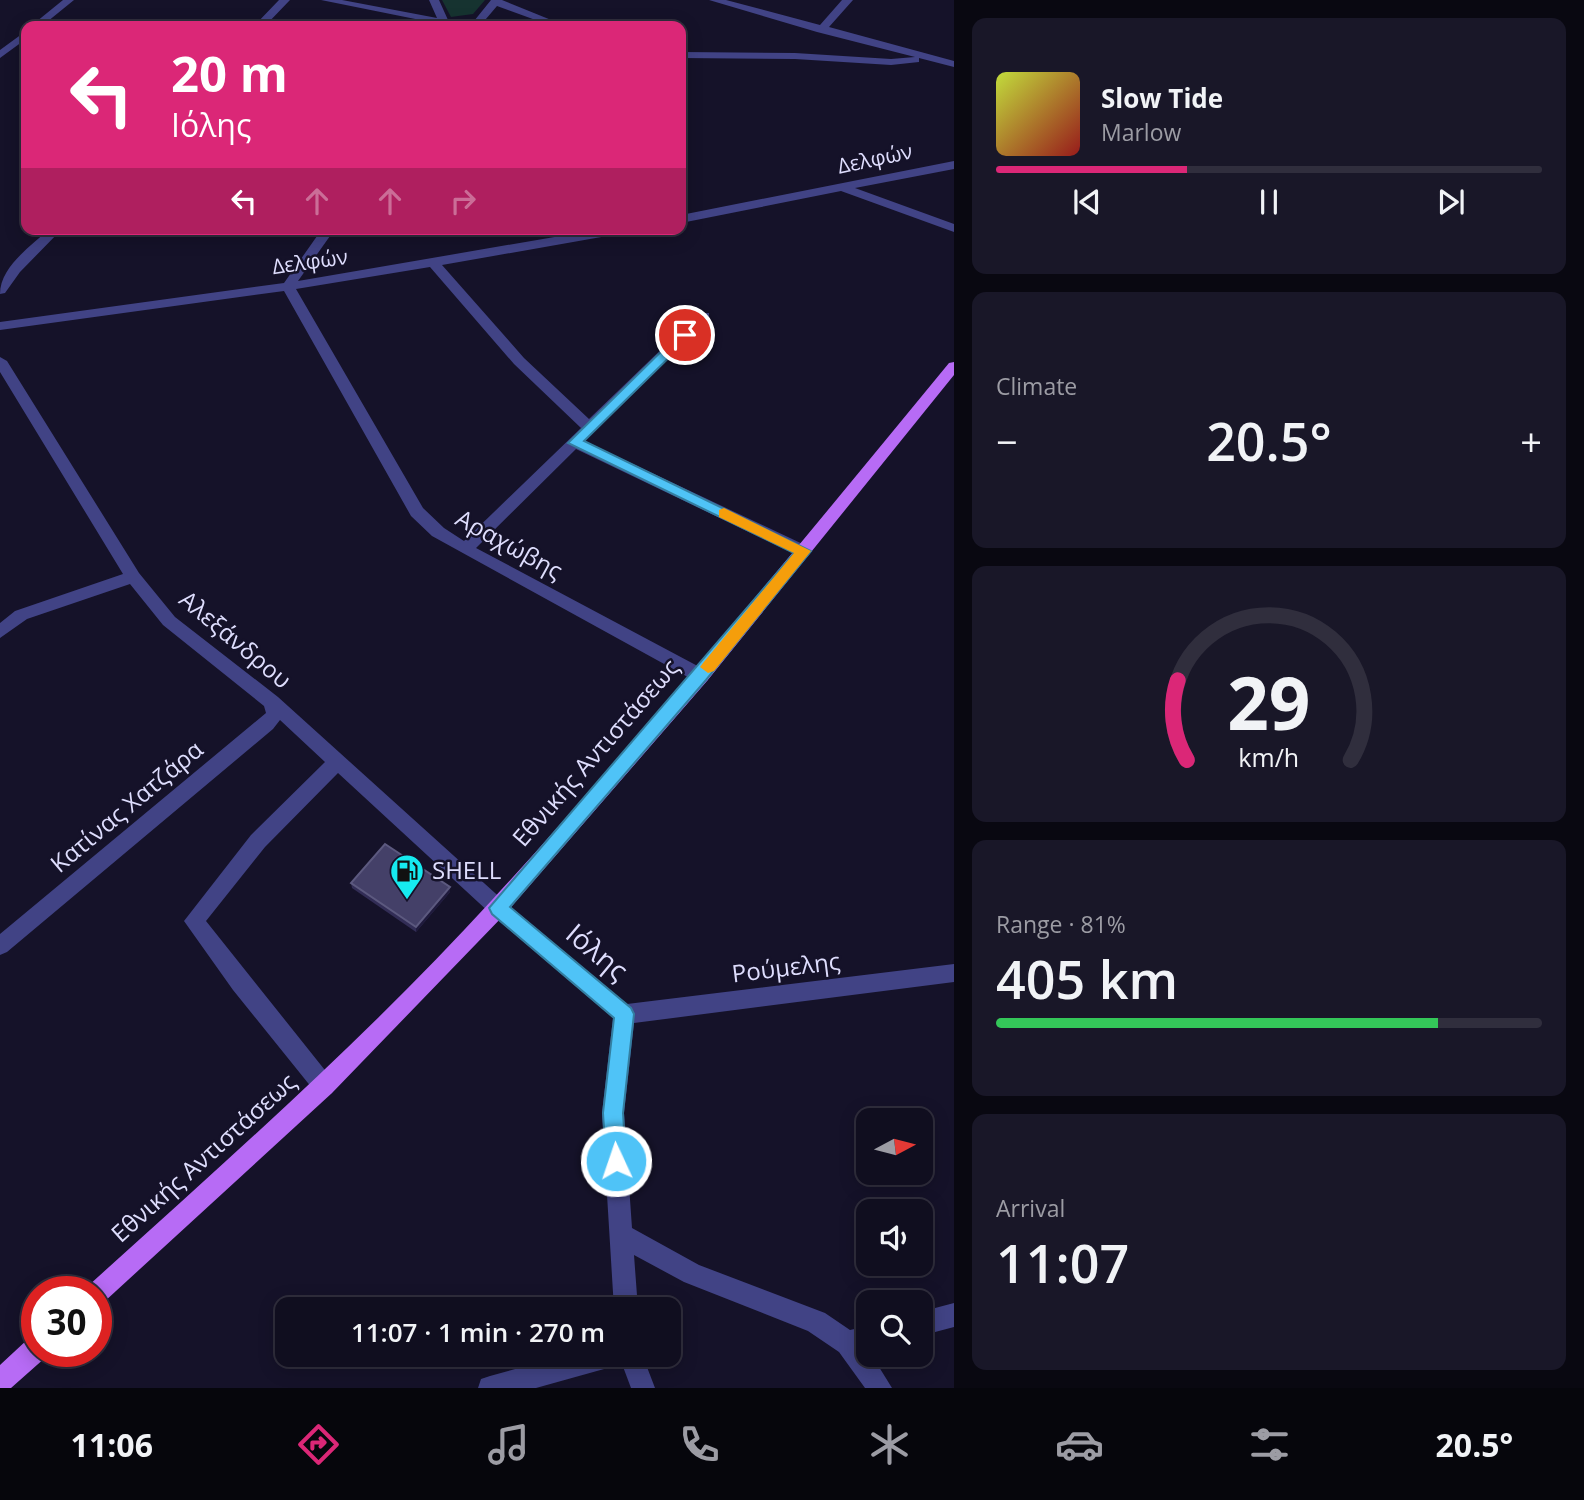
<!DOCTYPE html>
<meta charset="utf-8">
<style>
body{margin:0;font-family:"Open Sans",sans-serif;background:#191728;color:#f1f3f6;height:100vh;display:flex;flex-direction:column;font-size:26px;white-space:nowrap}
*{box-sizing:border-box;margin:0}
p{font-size:23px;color:#9c9ca4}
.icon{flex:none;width:38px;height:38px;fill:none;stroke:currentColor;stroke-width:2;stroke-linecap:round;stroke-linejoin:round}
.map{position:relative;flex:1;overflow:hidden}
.side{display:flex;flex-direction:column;gap:18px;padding:18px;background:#090811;width:630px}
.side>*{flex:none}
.top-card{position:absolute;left:21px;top:21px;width:665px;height:214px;border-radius:14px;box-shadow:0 4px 18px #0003,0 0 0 2px #302e3d;background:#db2777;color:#fff;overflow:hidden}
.needle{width:46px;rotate:83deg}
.tools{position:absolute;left:856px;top:1108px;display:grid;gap:14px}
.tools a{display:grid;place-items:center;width:77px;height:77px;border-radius:14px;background:#100e1f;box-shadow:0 4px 18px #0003,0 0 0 2px #302e3d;font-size:35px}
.speed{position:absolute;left:21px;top:1276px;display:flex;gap:14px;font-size:35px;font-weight:700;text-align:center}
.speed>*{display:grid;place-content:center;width:91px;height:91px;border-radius:50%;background:#100e1f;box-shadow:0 4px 18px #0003,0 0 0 2px #302e3d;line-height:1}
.speed .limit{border:10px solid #d22;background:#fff;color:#111}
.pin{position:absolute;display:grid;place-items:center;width:60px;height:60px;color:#fff;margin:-30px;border:4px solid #fff;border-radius:50%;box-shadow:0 2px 7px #0007}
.me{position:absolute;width:77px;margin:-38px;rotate:357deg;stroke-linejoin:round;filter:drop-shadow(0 0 5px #0008)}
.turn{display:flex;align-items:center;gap:24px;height:147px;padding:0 35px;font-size:32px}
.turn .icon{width:91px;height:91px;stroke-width:2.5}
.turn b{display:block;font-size:49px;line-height:60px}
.lanes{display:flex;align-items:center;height:66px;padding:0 35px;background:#0003;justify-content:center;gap:35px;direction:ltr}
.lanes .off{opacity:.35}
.big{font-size:52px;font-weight:600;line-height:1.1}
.side .card{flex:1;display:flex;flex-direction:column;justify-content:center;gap:10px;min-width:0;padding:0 24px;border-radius:14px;background:#191728}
.side .dial{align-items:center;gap:0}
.dial svg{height:182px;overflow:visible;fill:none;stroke:#302e3d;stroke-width:7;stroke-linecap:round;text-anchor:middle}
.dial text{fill:#f1f3f6;stroke:none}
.song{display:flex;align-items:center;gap:21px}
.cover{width:84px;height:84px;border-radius:10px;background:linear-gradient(135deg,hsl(70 70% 55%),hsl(0 70% 35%))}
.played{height:7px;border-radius:4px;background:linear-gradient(90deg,#db2777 35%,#302e3d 35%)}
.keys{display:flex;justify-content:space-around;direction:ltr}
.heat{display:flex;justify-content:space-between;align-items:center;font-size:38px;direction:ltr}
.charge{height:10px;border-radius:5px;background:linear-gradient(90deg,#34c759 81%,#302e3d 0)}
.trip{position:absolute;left:275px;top:1297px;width:406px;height:70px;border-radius:14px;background:#100e1f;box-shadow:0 4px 18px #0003,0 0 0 2px #302e3d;font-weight:600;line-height:70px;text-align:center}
.tab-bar{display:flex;height:112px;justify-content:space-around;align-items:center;background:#06060c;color:#9c9ca4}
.tab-bar .icon{width:49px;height:49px}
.tab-bar .current{color:#db2777}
.tab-bar b{font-size:32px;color:#f1f3f6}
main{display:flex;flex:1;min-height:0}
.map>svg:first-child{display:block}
.green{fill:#163330}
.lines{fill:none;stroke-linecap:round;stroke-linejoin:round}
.minor{fill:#414385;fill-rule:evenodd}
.major{fill:#b76bf5;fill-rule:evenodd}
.wall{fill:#322d56}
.shaded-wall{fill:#1f1a3c}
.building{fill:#444068;stroke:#5c597f;stroke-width:2}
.route{fill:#4fc3f7;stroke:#337fa1;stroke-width:2}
.slow{fill:#f59e0b}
.labels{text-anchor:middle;stroke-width:5;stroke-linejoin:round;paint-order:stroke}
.far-street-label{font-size:21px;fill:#deddfd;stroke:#151229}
.street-label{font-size:24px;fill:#deddfd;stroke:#151229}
.poi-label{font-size:24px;fill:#deddfd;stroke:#151229;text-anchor:start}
.near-street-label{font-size:28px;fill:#deddfd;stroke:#151229}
</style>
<main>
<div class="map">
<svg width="954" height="1388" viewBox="0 0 954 1388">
<rect width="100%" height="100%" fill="#151229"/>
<path class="green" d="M442,0H485L473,14L451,17Z"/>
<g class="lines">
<path class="minor" d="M63,0H74L42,26H31Z
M279,0H290L265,26H254Z
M321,0H342L437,18L429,0H439L448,20L470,26L491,0H502L566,26H552L497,6L480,26H450Z
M709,0H726L820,25L842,0H853L829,27L954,61V67L919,58V62L891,65L795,59L681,58V52L795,53L891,59L915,57L817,32Z
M26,31V39L0,58V50Z
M954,161V169L855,188L954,224V232L841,191L681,223V215Z
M49,229H62L20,272L5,293L0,294C0,267 30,247 49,229Z
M322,229H335L298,281L601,229H630L624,233L442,265L524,358L589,419L699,313H709V319L584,441L809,547L811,551L809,555H797L576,449L476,548L707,671L710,676L707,681H695L432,536L411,516L284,291L0,330V322L284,283ZM430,267L514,364L581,428L464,541L444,528L423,508L296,289Z
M0,357L7,361L139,573L175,617L278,697L505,902L627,1004L954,964V982L634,1023L624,1113L632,1228L699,1265L825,1313L850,1330L868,1326V1354H871L892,1388H865L839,1352L808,1331L684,1282L634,1255L638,1309H614L602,1113L613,1018L491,914L338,773L265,847L206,921L332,1079L335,1086L332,1093L324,1097L316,1093L233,990L184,921L251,835L325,762L280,720L273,729L7,952L0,955V934L266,713L264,706L163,625L130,584L27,619L0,638V623L15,611L123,574L0,372Z
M954,1303V1327L920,1336V1312Z
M569,1354H642L655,1388H631L622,1364L536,1388H478L481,1379L490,1376Z"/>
<path class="major" d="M954,362V375L707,681L505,914L332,1093L104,1302L96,1306V1292H85L88,1286C226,1161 366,1038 492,900C651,727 800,544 949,363Z
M37,1336V1351H48L46,1357L11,1388H0V1365L28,1339Z"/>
</g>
<path class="wall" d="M351,883L450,887V892L416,932L352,888Z"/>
<path class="shaded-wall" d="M450,887V892L416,932V927Z"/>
<path class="building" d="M385,844L450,887L416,927L351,883Z"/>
<path class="route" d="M681,332L692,335L584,441L811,551L706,680L510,907L631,1008L634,1014L623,1113L626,1161L623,1168L616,1171L609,1168L606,1161L603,1113L614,1018L492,914L489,908L794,553L568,443Z"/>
<path class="slow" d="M724,508L811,551L714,671L708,673L700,667L703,663L794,553L719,517V510Z"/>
<defs>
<g id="fuel-pin" transform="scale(1.75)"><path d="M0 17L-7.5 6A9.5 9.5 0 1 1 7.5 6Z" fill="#16eaf0" stroke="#151229"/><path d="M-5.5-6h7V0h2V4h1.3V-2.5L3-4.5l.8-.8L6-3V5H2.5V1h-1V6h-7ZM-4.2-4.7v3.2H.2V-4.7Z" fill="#111"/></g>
</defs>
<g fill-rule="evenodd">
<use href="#fuel-pin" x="407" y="871"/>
</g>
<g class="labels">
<g class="far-street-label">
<text transform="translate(875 159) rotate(-12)" y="7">Δελφών</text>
<text transform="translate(310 262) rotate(-8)" y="7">Δελφών</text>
</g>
<g class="street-label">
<text transform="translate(509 545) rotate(29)" y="8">Αραχώβης</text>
<text transform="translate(235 640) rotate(40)" y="8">Αλεξάνδρου</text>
<text transform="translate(596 753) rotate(-49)" y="8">Εθνικής Αντιστάσεως</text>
<text transform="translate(127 807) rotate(-40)" y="8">Κατίνας Χατζάρα</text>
<text transform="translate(786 968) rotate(-7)" y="8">Ρούμελης</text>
<text transform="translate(204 1158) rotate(-42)" y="8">Εθνικής Αντιστάσεως</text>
</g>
<g class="poi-label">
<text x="432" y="879">SHELL</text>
</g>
<g class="near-street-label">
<text transform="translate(597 952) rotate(40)" y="10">Ιόλης</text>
</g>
</g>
</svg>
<div class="tools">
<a><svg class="needle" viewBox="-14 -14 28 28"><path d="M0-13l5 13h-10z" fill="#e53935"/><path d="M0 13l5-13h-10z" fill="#9c9ca4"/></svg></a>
<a><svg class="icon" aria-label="sound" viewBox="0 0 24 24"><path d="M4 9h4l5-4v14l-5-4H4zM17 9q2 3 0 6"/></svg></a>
<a><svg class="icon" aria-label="search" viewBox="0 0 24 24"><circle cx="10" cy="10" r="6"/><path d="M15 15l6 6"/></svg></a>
</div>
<div class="speed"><div class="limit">30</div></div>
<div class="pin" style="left:685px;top:335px;background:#d93025"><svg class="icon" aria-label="arrive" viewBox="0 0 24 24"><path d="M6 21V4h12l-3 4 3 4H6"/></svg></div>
<svg class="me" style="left:616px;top:1161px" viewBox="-20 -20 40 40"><circle r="17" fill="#4fc3f7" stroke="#fff" stroke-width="3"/><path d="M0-11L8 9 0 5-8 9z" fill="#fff"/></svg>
<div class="trip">11:07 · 1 min · 270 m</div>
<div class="top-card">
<div class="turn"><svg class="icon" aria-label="left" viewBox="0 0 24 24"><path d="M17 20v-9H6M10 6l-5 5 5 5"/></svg><div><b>20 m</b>Ιόλης</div></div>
<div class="lanes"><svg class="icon" aria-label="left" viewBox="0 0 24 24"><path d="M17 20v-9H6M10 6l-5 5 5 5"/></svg><svg class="icon off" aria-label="ahead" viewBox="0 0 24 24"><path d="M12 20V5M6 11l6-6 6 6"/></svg><svg class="icon off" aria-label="ahead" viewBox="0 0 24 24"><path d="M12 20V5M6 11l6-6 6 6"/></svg><svg class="icon off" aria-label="right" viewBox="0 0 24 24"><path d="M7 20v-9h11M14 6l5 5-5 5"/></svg></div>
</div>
</div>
<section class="side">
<div class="card">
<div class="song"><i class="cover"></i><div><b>Slow Tide</b><p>Marlow</p></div></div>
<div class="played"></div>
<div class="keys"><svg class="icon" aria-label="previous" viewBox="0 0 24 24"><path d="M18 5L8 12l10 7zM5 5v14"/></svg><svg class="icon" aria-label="pause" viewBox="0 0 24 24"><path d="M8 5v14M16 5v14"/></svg><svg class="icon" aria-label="next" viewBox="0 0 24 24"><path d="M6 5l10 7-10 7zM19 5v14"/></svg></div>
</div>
<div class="card"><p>Climate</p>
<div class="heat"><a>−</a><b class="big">20.5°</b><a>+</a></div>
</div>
<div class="card dial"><svg viewBox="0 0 100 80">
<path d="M14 69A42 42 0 1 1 86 69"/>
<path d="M14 69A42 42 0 0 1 10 34" stroke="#db2777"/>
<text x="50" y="56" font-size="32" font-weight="700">29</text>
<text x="50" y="72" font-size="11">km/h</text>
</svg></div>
<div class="card"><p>Range · 81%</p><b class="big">405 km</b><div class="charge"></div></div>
<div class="card"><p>Arrival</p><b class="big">11:07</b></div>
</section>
</main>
<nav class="tab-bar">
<b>11:06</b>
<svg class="icon current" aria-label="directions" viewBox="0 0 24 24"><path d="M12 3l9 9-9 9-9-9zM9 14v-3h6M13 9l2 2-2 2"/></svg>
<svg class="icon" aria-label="music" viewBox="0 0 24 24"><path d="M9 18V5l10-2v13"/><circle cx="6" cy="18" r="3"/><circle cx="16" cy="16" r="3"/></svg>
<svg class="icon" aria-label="phone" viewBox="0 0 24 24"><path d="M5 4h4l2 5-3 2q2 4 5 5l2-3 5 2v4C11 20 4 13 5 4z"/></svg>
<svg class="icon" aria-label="climate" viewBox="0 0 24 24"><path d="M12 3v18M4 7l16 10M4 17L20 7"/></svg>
<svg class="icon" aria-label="car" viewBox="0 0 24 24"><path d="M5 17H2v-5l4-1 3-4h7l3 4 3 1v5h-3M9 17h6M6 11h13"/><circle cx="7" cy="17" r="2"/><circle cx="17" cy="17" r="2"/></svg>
<svg class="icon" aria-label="filters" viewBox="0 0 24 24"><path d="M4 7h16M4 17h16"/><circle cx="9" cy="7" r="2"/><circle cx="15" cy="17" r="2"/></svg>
<b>20.5°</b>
</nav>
